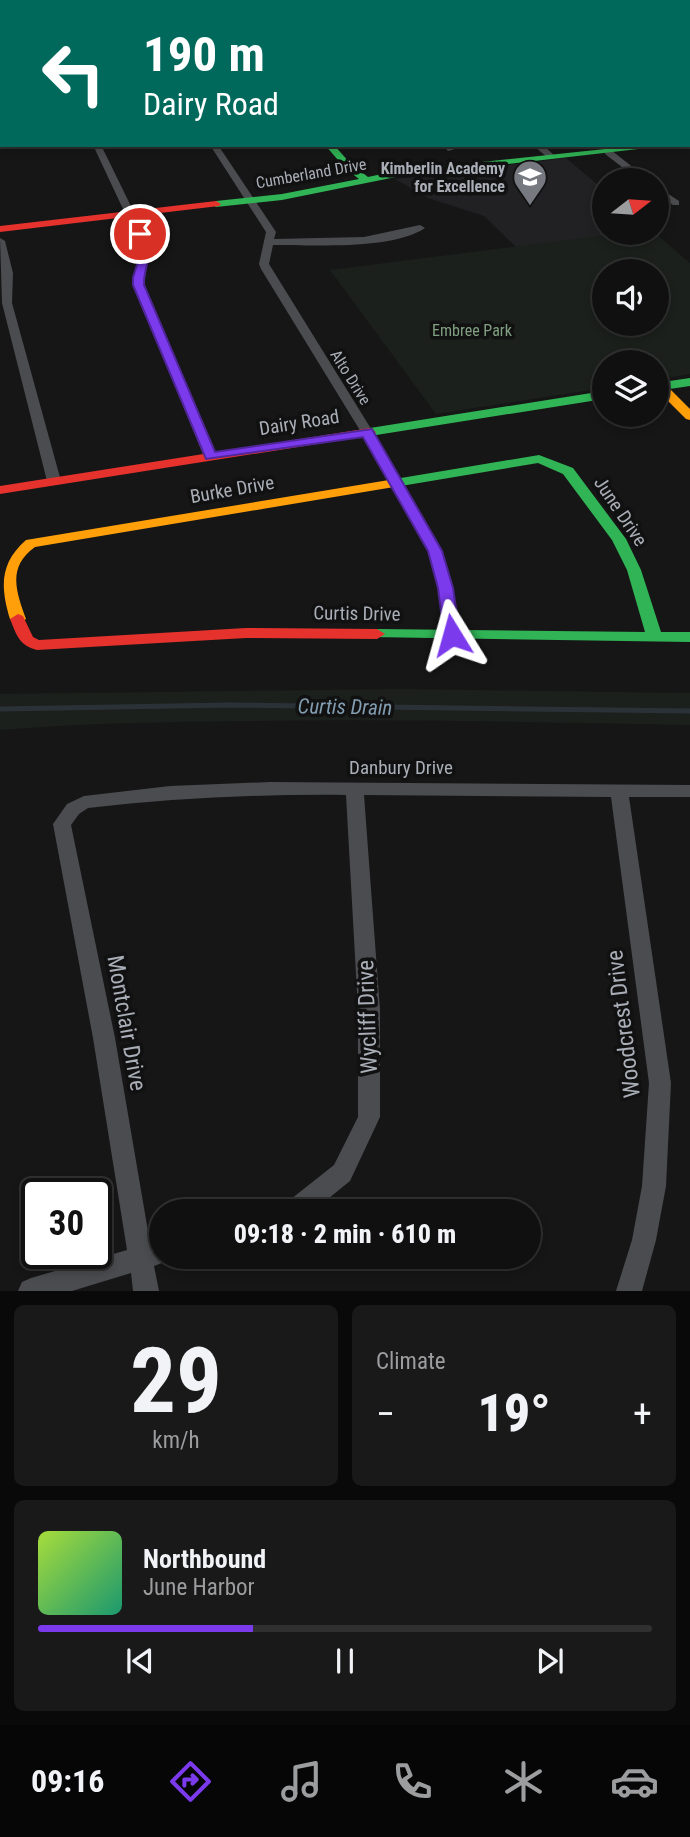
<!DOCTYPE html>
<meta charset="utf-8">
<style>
body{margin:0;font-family:"Roboto Condensed",sans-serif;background:#19191a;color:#f1f3f6;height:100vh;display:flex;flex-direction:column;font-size:26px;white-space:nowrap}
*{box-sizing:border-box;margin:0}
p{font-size:23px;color:#9c9d9f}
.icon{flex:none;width:38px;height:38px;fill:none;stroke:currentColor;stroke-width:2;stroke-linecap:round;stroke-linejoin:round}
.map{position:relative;height:1291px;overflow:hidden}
.drawer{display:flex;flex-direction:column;gap:14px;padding:14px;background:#090909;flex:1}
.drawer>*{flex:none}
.top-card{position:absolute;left:0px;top:0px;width:691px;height:147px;box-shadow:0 4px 10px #0003,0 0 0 2px #303031;background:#00695c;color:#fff;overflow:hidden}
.needle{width:46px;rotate:73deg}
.controls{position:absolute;left:592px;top:168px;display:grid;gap:14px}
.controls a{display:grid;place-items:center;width:77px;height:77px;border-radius:50%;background:#101011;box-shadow:0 4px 10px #0003,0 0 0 2px #303031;font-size:35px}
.speed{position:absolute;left:21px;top:1178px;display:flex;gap:14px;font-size:35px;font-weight:700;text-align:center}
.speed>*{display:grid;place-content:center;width:91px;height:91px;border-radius:50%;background:#101011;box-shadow:0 4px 10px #0003,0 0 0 2px #303031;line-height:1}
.speed .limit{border:4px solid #111;border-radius:10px;background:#fff;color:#111}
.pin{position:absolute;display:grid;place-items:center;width:60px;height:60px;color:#fff;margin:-30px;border:4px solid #fff;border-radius:50%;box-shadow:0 2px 7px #0007}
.me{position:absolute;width:77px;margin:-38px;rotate:352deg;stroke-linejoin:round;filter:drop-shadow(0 0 5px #0008)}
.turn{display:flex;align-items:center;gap:24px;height:147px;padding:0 28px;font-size:32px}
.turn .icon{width:91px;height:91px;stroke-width:2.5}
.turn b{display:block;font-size:49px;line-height:60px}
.big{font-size:52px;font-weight:800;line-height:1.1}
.drawer .tile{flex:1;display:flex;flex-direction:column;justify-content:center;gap:10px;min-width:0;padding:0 24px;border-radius:10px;background:#19191a}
.drawer .dial{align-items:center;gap:0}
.dial b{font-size:91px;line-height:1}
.song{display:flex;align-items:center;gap:21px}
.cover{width:84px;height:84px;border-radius:10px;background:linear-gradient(135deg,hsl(80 70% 55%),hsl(160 70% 35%))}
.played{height:7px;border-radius:4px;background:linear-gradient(90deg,#7c3aed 35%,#303031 35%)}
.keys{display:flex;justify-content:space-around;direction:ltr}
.heat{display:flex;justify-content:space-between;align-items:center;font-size:38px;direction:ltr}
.drawer .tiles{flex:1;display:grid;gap:14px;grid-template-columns:1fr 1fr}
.tile:last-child{grid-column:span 2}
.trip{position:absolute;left:149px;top:1199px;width:392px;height:70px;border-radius:35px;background:#101011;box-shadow:0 4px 10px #0003,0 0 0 2px #303031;font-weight:800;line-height:70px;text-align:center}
.tab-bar{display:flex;height:112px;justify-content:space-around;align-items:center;background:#060607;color:#9c9d9f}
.tab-bar .icon{width:49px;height:49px}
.tab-bar .on{color:#7c3aed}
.tab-bar b{font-size:32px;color:#f1f3f6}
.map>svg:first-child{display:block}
.built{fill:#212123}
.green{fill:#1b201c;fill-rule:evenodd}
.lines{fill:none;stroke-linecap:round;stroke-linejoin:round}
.stream{stroke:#2b3237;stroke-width:5}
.street{fill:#4b4c4f;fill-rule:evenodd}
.fast{fill:#30b455;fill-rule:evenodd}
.slow{fill:#ff9f0a;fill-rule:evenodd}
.jam{fill:#e5322d;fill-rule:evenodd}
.route{fill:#7c3aed;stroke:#51269a;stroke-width:2}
.labels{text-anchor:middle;stroke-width:7;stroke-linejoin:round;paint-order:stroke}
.far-poi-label{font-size:16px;font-weight:bold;fill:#a9aeb7;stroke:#111112;text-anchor:end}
.far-street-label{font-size:16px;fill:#a9aeb7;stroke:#111112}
.far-park-label{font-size:16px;fill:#81a081;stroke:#111112}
.street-label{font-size:19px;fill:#a9aeb7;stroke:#111112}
.water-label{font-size:21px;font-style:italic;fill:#829daf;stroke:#111112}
.near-street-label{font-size:23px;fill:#a9aeb7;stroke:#111112}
</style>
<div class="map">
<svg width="690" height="1291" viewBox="0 0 690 1291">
<rect width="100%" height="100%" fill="#161617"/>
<path class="built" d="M566,158L604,190V233H637L516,247L484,216L428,198L395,179Z"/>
<path class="green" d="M622,233H655L690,263V374L656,380V362H604V388L436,414L330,270ZM656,271V324H604V271Z
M400,689L690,693V725C543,722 396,719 249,721C166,722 83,723 0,730V694Z"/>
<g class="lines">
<path class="stream" d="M0,709L229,705L690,711"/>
<path class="street" d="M113,0H124L110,2Z
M320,0H345L316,2Z
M472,0H479L481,2H473Z
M562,0H569L570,2H563Z
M0,23H2V27H0Z
M0,91H2V95H0Z
M93,145H101L148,241L149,252L144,285L218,457L216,460H206L204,457L134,285L139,252L138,241Z
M210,145H218L276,232L274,239L364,237L420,225L425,228C393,250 312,245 273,245L269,264L373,432L442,551L452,588L460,635L458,638L452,640L444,635L438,588L428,551L361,432L261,269L259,264L266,232Z
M443,145H452L455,149L448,151Z
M533,145H543L556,157L549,159Z
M605,150H611L649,180H639L605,154Z
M656,186L679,201V205H673L656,193Z
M0,238L5,241L13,273L12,303L61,481L54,485L47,481L2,303Z
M270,782L690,785V797H629L671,1083L666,1186L656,1240L642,1291H616L632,1240L642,1186L649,1083L611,797L364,795L380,1010V1117L350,1181L313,1211H276L280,1203L291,1199L334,1165L358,1117V1010L346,795C260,794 174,798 88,808L79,814L71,825L115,1038L150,1243L161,1240V1256H171L170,1260L154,1266L159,1291H133L131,1273L72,1291H18L22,1282L31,1278L127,1250L93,1038L53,824L67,804L84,796L170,786Z"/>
<path class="fast" d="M228,0H234L235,2H229Z
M644,0H668L640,2Z
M325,145H334L350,163L368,177L396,171L643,145H673L396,177L282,200L216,207L211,204L216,201L282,194L359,179L344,167Z
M690,378V386L656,391V383Z
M604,391V399L370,436L364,432L370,428Z
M539,455L573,468L626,539L641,570L661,632H690V642L371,637L369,634L371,631L377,629L645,632L627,570L612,540L563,474L538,463L395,487L388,483L395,479Z"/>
<path class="slow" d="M0,57H2V61H0Z
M661,383L665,384L690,409V420L686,419L657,390V384Z
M395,479L400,480V486L35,547C7,567 16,591 26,619L18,624L10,619C0,586 0,563 26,540Z"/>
<path class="jam" d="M216,201L221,204L219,206L0,232V226Z
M370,428L376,432L374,435L0,494V486Z
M18,614L23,616L33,637L39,640L246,628L377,629L385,634L377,639L246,638L37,650C19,645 17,636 10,619Z"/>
</g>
<path class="route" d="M140,231C161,243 142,267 144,285L215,452L372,429L442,551L453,588L460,635L458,639L452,640L444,635L438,588L428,551L363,437L206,459L133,285V278L141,251L135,234Z"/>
<defs>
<g id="school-pin" transform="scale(1.75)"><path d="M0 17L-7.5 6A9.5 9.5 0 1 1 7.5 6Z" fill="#76797f" stroke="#111112"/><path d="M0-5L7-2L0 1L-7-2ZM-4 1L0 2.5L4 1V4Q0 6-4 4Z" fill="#fff"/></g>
</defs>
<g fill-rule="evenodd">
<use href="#school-pin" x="530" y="177"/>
</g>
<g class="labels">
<g class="far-poi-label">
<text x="505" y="174">Kimberlin Academy<tspan x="505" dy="18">for Excellence</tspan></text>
</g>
<g class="far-street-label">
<text transform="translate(311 173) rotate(-10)" y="6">Cumberland Drive</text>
<text transform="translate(351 377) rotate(58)" y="6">Alto Drive</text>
</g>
<g class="far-park-label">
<text x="472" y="336">Embree Park</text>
</g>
<g class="street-label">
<text transform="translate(299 422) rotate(-9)" y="7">Dairy Road</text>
<text transform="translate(232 489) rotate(-10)" y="7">Burke Drive</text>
<text transform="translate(621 511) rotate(56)" y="7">June Drive</text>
<text transform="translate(357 613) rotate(1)" y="7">Curtis Drive</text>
<text x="401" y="774">Danbury Drive</text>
</g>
<g class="water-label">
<text transform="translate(345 707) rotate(1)" y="7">Curtis Drain</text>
</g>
<g class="near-street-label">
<text transform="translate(367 1017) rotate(-92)" y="8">Wycliff Drive</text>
<text transform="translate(127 1023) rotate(80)" y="8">Montclair Drive</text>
<text transform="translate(623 1024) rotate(-97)" y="8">Woodcrest Drive</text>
</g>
</g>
</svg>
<div class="controls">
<a><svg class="needle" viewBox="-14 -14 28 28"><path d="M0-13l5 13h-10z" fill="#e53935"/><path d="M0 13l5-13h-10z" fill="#9c9d9f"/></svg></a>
<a><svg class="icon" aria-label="sound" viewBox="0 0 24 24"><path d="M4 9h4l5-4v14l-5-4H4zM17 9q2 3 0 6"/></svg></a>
<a><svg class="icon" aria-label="layers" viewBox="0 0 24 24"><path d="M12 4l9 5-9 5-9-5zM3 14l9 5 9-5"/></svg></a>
</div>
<div class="speed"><div class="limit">30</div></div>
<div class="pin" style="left:140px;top:234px;background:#d93025"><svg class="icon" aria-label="arrive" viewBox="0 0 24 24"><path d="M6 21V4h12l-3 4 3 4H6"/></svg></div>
<svg class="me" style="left:452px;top:635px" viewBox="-20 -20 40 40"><path d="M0-17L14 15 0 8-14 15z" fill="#7c3aed" stroke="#fff" stroke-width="4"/></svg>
<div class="trip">09:18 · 2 min · 610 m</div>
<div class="top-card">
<div class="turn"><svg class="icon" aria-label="left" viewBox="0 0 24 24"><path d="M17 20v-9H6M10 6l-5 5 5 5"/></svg><div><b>190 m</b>Dairy Road</div></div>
</div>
</div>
<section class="drawer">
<div class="tiles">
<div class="tile dial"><b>29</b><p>km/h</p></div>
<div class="tile"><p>Climate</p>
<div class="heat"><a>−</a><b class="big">19°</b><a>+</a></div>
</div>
<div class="tile">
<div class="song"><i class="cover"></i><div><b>Northbound</b><p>June Harbor</p></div></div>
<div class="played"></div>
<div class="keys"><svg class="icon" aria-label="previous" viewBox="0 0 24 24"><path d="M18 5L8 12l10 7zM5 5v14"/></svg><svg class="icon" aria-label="pause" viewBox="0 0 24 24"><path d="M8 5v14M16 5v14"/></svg><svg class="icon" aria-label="next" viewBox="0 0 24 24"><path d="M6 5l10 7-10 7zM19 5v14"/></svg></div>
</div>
</div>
</section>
<nav class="tab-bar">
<b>09:16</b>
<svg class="icon on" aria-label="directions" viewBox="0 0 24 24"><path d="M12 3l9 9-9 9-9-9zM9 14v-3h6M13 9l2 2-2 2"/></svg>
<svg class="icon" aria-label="music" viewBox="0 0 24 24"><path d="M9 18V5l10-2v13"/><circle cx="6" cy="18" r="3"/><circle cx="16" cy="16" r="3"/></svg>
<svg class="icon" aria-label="phone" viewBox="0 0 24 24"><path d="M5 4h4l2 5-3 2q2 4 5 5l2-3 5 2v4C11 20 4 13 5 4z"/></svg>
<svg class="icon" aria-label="climate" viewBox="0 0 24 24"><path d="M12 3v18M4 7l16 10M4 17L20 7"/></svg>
<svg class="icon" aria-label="car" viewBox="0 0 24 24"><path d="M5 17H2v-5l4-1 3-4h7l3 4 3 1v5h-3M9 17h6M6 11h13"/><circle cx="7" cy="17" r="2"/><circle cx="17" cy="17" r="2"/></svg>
</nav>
